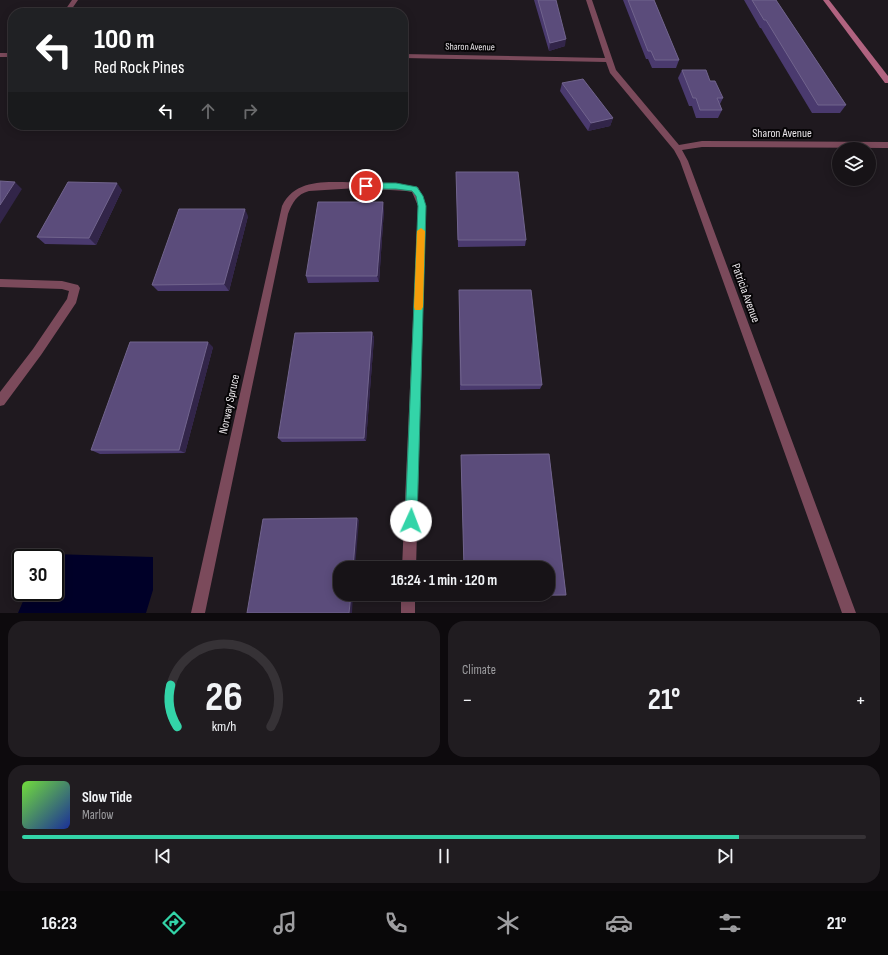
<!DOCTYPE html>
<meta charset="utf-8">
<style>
body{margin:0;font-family:"Sofia Sans Condensed",sans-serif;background:#201c20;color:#f1f3f6;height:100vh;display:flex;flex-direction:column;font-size:15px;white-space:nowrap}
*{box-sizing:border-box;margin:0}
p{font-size:13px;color:#9e9ea1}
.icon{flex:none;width:22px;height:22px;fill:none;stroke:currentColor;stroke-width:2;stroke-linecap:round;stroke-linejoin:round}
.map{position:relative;height:613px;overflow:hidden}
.panel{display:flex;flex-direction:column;gap:8px;padding:8px;background:#0d0a0d;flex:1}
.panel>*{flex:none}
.banner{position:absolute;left:8px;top:8px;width:400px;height:122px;border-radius:16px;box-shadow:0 2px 10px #0003,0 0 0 1px #363236;background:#202124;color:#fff;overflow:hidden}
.controls{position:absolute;left:832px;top:142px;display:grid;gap:8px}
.controls a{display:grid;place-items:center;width:44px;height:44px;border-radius:50%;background:#171317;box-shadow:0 2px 10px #0003,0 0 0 1px #363236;font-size:20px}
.speed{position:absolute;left:12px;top:549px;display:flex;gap:8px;font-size:20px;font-weight:700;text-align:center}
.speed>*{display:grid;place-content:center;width:52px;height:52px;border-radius:50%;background:#171317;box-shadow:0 2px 10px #0003,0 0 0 1px #363236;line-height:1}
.speed .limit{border:2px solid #111;border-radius:6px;background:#fff;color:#111}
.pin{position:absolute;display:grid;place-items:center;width:34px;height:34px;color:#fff;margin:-17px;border:2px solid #fff;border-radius:50%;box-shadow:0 1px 4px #0007}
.me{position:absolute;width:44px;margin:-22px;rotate:2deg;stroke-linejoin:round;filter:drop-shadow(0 0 3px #0008)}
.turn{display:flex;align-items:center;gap:14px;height:84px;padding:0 20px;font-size:18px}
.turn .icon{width:52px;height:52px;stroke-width:2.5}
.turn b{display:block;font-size:28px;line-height:34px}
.lanes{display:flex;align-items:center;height:38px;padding:0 20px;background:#0003;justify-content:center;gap:20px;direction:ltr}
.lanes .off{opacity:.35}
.big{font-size:30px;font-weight:700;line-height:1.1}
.panel .tile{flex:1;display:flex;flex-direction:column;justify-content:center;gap:6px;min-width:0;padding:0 14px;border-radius:16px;background:#201c20}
.panel .dial{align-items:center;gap:0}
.dial svg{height:104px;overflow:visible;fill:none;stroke:#363236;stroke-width:7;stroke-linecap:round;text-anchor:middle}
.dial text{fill:#f1f3f6;stroke:none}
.song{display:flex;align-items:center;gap:12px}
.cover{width:48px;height:48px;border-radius:6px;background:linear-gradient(135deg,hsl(100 70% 55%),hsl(230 70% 35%))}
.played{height:4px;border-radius:2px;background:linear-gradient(90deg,#33d4a8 85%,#363236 85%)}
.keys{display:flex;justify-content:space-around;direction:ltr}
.heat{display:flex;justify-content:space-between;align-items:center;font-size:22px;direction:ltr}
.panel .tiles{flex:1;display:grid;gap:8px;grid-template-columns:1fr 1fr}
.tile:last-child{grid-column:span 2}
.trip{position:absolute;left:333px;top:561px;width:222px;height:40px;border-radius:16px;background:#171317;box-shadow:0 2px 10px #0003,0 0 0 1px #363236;font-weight:700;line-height:40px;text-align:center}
.tabs{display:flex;height:64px;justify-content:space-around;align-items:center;background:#090809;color:#9e9ea1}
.tabs .icon{width:28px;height:28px}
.tabs .selected{color:#33d4a8}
.tabs b{font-size:18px;color:#f1f3f6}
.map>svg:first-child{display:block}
.water{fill:#000028}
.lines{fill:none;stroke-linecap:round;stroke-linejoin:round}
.service{fill:#7b4a5b;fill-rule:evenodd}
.minor{fill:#7b4a5b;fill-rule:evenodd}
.secondary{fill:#b16380;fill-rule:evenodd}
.wall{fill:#4a3a6e}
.shaded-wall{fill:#322549}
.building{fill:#5b4c7b;stroke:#71648d}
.route{fill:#33d4a8;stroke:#218a6d}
.slow{fill:#f59e0b}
.labels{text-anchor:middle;stroke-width:4;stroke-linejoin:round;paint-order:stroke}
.far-street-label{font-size:10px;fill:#e9e5e9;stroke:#070507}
.street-label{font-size:12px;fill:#e9e5e9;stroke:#070507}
</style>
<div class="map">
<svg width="888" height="613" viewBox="0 0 888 613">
<rect width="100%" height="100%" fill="#1f191f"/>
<path class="water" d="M52,554L153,557V590L146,613H18L27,592H55V558H47Z"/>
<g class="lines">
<path class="service" d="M0,279L62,281L78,285L80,288L76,303L41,355L4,405L0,406V392L33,349L67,299L69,291L62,289L0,287Z"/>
<path class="minor" d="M72,0H78L69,13H63Z
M586,0H592L616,70L679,145L702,141L888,142V148L702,147L682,150L688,161L856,613H842L680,161L674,150L610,73L606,62L403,58V54L605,58Z
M0,53H13V57H0Z
M357,182L392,183L418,187L426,206L416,568H402L418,206L412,192L406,191L357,188L309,191C297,194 292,203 288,214L205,613H191L282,206C296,177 329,183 357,182Z
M401,594H415V613H401Z"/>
<path class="secondary" d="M823,0H829L888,76V83H885Z"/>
</g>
<path class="wall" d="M534,0H556L565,46L549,51Z
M623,0H654L679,60L676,68H652L648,59H646Z
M744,0H776L846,105L840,113H812L761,28H760Z
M682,70L710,81L723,98L720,104L722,110L718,118H696L692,106H689L678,78Z
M562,83L613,118L610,126L588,131L560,91Z
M456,172L526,240L525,246L458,247Z
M122,190L96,245L45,244L37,237Z
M384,209L379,282L308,283L306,276Z
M248,216L229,291H158L152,285Z
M459,290L542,385L540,389L460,390Z
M372,332L374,338L366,441L282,442L278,438Z
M213,347L185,453L100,454L91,450Z
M549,454L566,595L464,596V594H548V568H464L461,455Z"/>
<path class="shaded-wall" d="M566,39L565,46L549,51L550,43Z
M613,118L610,126L588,131L591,123Z
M15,182L22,189L0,224V205Z
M117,183L122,190L96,245L89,238Z
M383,202L384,209L379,282L377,276Z
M245,209L248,216L229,291L224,284Z
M372,332L374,338L366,441L364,438Z
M208,342L213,347L185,453L179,450Z
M357,518L359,520L355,568H353Z
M351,594H353L352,613H349Z"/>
<path class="building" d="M538,0H556L566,39L550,43Z
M628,0H654L679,60H655L651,51H648Z
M752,0H776L846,105H818L766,20H764Z
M682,70H706L710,81H715L723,98H717L722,110H700L696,98H693Z
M583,79L613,118L591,123L562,83Z
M456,172H518L526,240H458Z
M0,181L15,182L0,205Z
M68,182L117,183L89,238L37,237Z
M318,202H383L377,276H306Z
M179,209H245L224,284L152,285Z
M459,290H531L542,385H461Z
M372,332L364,438H278L295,333Z
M130,342H208L179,450H91Z
M549,454L566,595L465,596V594H548V568H464L461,455Z
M357,518L353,568H340V594H351L349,613H247L263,519Z"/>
<path class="route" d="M366,183H396L417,187L423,196L426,206L417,521L415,525L411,527L407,525L405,521L418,206L416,196L412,191L396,189H366L362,186Z"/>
<path class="slow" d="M421,228L425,231L423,307L421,310H415L414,307L417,231Z"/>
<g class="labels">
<g class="far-street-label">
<text transform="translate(470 46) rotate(1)" y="4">Sharon Avenue</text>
</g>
<g class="street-label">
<text x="782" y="137">Sharon Avenue</text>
<text transform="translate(746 293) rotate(70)" y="4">Patricia Avenue</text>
<text transform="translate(229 404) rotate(-78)" y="4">Norway Spruce</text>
</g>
</g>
</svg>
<div class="controls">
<a><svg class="icon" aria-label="layers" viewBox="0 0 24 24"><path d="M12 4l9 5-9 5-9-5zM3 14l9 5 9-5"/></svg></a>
</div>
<div class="speed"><div class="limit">30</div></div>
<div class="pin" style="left:366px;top:186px;background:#d93025"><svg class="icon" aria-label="arrive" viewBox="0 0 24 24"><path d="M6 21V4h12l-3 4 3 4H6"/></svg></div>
<svg class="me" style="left:411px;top:521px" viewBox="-20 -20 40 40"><circle r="19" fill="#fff"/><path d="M0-13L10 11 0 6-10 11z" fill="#33d4a8"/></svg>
<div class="trip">16:24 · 1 min · 120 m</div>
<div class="banner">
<div class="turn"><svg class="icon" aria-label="left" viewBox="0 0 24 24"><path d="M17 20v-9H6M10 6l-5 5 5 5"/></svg><div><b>100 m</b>Red Rock Pines</div></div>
<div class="lanes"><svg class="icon" aria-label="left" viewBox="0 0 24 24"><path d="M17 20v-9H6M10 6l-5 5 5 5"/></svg><svg class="icon off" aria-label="ahead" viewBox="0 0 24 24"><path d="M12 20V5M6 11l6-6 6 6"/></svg><svg class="icon off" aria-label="right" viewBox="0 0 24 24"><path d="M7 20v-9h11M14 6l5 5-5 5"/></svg></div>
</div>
</div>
<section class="panel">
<div class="tiles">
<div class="tile dial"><svg viewBox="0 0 100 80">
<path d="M14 69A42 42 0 1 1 86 69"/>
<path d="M14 69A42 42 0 0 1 9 37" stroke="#33d4a8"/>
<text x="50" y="56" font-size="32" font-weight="700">26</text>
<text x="50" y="72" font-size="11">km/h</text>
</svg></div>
<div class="tile"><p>Climate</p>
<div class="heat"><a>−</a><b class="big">21°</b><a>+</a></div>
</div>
<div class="tile">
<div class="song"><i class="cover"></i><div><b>Slow Tide</b><p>Marlow</p></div></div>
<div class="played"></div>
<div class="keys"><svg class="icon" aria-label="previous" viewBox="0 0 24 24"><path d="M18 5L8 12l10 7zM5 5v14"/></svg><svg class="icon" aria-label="pause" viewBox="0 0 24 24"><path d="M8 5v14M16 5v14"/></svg><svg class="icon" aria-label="next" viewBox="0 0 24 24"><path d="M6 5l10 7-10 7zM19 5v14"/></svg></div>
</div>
</div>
</section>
<nav class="tabs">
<b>16:23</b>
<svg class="icon selected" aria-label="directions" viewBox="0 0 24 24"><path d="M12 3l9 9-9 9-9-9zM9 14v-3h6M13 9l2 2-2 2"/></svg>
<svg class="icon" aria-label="music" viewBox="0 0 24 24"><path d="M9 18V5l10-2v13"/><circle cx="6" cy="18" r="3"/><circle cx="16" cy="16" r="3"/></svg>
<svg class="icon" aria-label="phone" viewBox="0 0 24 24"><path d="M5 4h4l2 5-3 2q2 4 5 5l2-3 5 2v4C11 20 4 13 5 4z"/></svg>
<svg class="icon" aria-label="climate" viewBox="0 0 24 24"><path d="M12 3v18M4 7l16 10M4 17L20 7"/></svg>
<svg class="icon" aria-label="car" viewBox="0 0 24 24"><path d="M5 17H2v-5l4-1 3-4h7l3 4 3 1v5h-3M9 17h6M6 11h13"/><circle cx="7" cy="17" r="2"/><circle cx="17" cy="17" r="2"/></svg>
<svg class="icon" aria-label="filters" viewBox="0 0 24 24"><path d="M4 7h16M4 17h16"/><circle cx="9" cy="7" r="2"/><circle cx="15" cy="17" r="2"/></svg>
<b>21°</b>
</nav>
